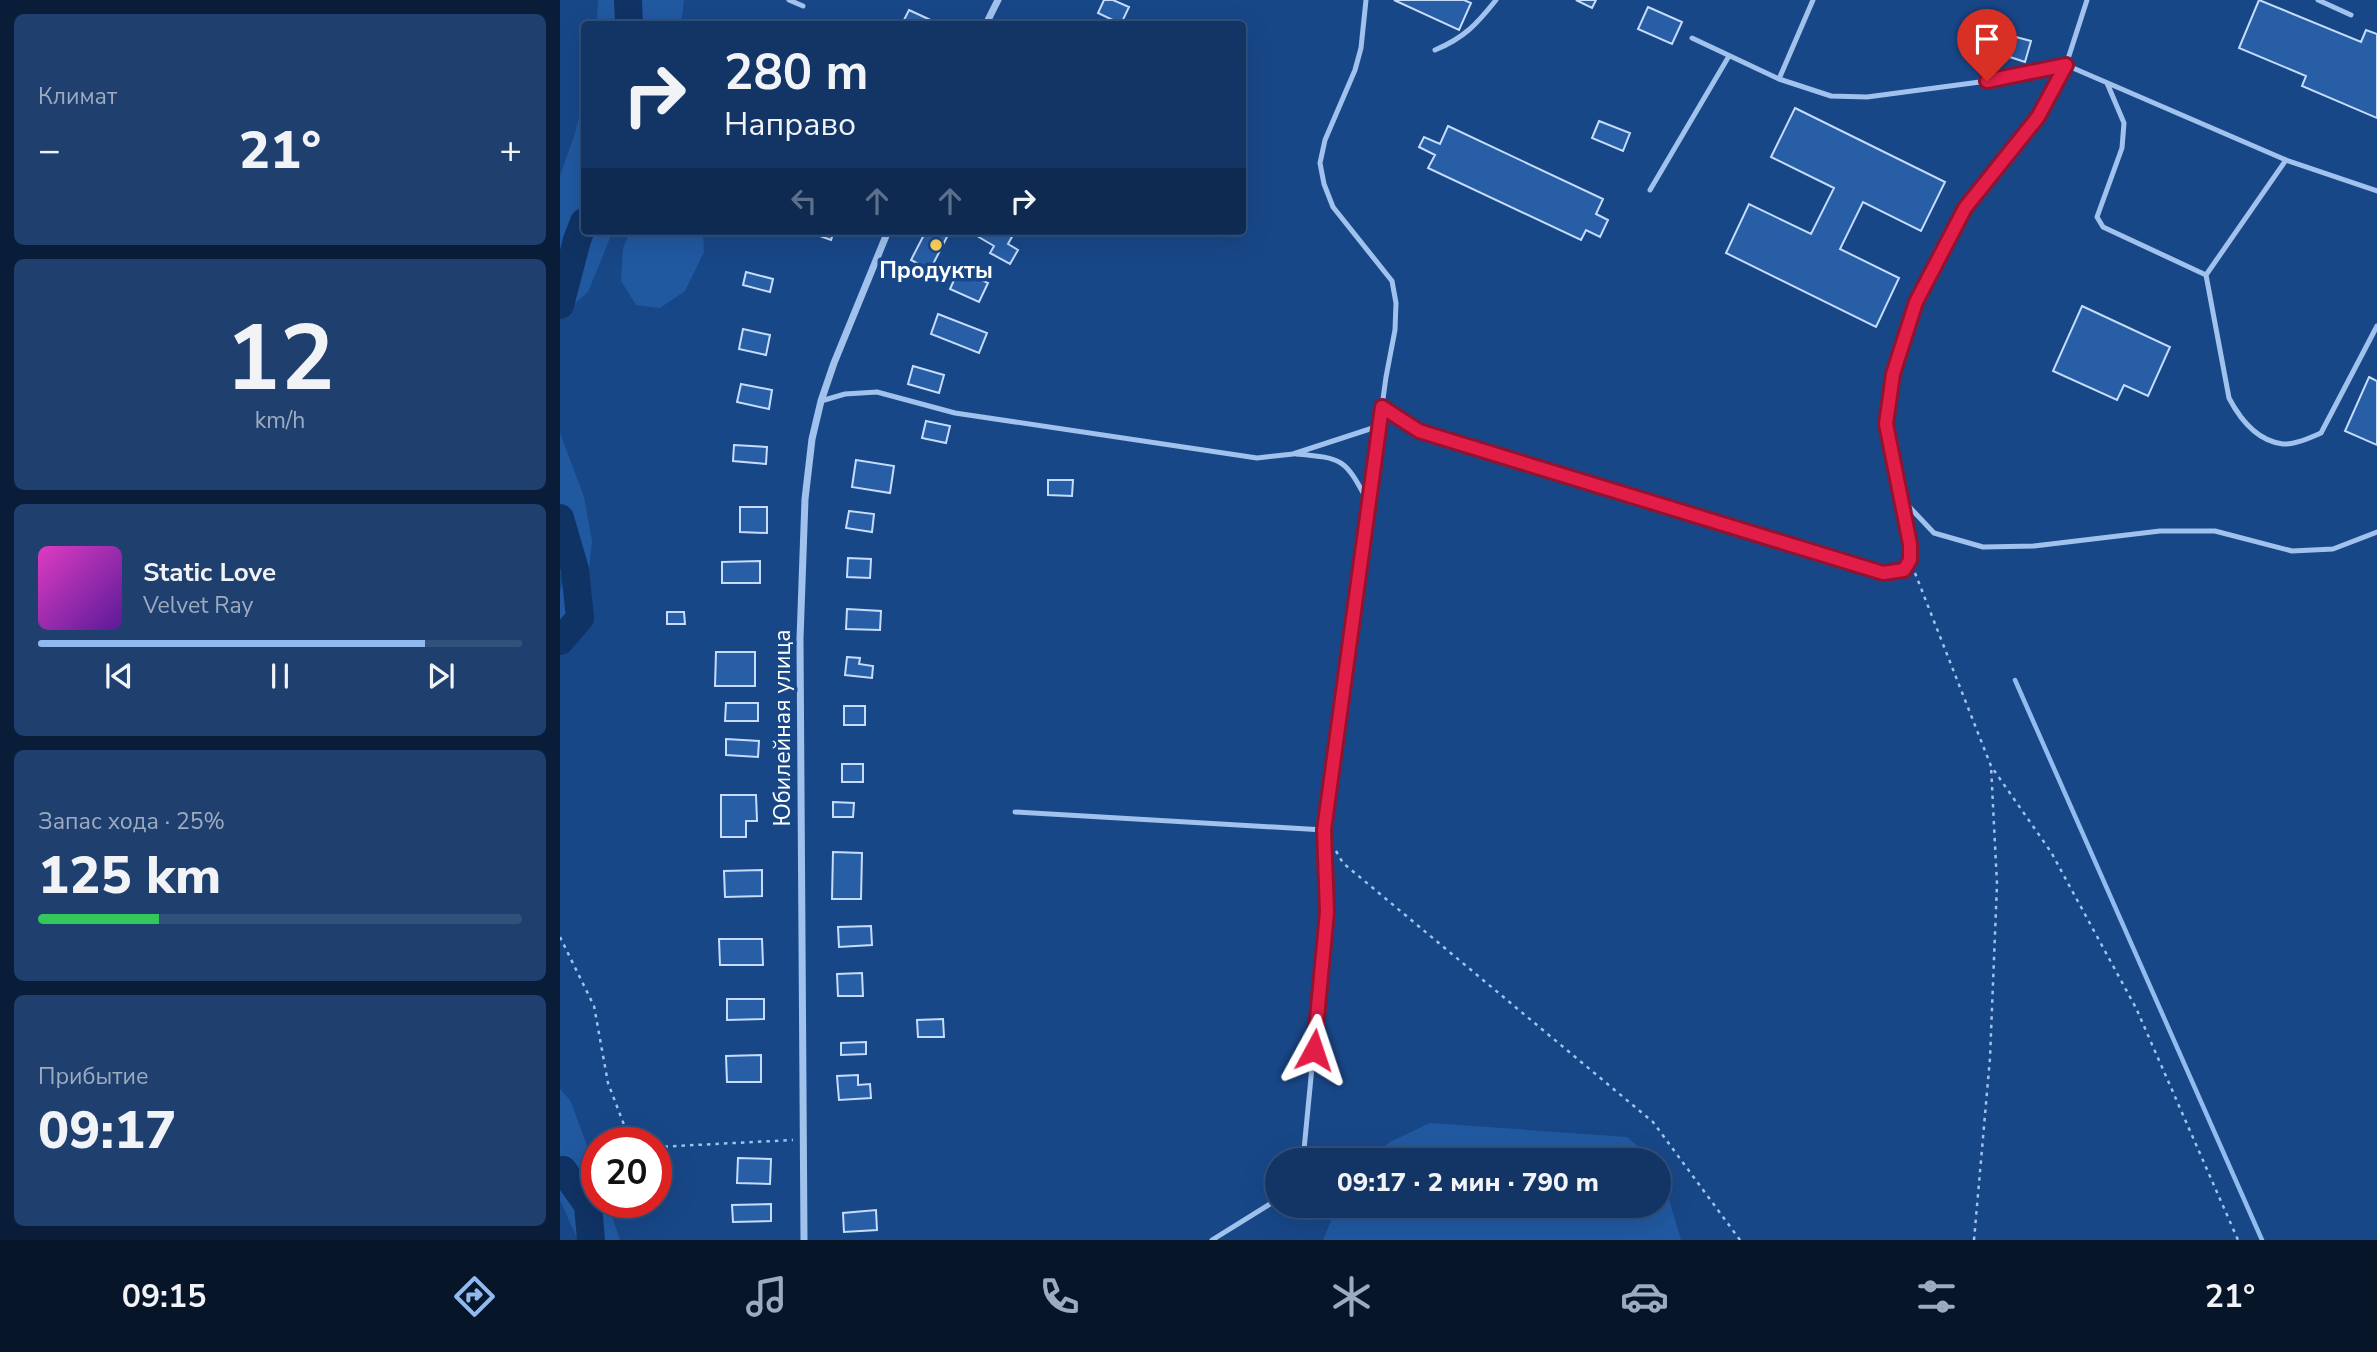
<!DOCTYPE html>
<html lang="ru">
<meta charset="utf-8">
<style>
body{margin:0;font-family:"Nunito Sans",sans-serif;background:#1f406f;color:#f1f3f6;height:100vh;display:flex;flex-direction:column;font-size:26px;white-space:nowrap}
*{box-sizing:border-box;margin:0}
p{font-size:23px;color:#9cabbf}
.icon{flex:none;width:38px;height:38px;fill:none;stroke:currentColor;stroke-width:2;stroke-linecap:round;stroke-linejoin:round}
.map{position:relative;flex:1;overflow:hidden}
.drawer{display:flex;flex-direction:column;gap:14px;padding:14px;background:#0a1d38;width:560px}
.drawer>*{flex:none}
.top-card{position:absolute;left:21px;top:21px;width:665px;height:214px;border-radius:7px;box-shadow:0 7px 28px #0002,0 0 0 2px #31507a;background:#123566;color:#f1f3f6;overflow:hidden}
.speed{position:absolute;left:21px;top:1127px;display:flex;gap:14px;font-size:35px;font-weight:700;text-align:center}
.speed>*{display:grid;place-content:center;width:91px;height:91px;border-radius:50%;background:#123566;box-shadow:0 7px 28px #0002,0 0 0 2px #31507a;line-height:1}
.speed .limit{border:10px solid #d22;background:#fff;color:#111}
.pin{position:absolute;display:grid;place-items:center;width:60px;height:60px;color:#fff;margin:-72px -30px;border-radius:50% 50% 50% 0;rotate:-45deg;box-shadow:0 0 7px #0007}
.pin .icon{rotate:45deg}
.me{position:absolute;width:77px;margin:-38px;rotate:5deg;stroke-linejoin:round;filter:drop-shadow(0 0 5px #0008)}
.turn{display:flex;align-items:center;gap:24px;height:147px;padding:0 28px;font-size:32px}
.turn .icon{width:91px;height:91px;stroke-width:2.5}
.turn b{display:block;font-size:49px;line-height:60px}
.lanes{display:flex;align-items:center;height:66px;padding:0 28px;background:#0003;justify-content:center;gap:35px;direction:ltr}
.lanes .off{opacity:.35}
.big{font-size:52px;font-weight:800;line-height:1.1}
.drawer .widget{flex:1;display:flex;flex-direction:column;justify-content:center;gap:10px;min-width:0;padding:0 24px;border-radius:10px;background:#1f406f}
.drawer .dial{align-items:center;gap:0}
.dial b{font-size:91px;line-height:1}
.song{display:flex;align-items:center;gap:21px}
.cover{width:84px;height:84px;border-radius:10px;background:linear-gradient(135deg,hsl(310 70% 55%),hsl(270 70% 35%))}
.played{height:7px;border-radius:4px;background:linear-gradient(90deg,#90b9f0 80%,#31507a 80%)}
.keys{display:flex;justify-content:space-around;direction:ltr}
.heat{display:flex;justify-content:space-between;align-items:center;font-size:38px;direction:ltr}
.charge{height:10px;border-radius:5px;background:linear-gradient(90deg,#34c759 25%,#31507a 0)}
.trip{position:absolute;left:705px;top:1148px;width:406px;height:70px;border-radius:35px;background:#123566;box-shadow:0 7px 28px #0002,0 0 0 2px #31507a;font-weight:800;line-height:70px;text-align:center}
.tabs{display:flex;height:112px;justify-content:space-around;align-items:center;background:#071529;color:#9cabbf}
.tabs .icon{width:49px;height:49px}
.tabs .current{color:#90b9f0}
.tabs b{font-size:32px;color:#f1f3f6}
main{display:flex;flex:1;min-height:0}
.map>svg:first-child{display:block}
.green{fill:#2159a1}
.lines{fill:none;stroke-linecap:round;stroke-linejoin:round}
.stream{stroke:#92bcf0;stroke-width:4.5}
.river{stroke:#103365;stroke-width:28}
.building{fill:#275ea6;stroke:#c5dcfa;stroke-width:2}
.path{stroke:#a0c2ed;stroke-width:2.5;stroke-dasharray:3.5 5;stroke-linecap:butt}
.service{stroke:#a0c2ed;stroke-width:5}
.minor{stroke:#a0c2ed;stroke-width:7}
.route-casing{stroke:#92132f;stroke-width:18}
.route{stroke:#e11d48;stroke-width:12}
.poi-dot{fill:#ffd35c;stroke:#184788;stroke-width:2.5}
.labels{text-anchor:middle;stroke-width:7;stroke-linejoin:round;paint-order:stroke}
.poi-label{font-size:23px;font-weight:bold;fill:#fff;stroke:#184788}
.street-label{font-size:23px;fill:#fff;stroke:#184788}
</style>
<main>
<section class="drawer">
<div class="widget"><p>Климат</p>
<div class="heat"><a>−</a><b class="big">21°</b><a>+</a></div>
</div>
<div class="widget dial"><b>12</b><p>km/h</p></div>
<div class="widget">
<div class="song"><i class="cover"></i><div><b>Static Love</b><p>Velvet Ray</p></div></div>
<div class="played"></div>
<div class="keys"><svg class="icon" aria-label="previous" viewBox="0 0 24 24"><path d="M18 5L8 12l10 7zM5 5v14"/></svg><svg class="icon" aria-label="pause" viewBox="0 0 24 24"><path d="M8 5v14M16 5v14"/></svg><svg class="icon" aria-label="next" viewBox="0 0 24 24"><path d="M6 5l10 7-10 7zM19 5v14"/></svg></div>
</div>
<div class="widget"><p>Запас хода · 25%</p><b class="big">125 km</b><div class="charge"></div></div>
<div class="widget"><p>Прибытие</p><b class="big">09:17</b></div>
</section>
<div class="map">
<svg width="1817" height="1240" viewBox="0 0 1817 1240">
<rect width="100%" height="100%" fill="#184788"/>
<path class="green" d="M38,0H124L121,24H37Z
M24,96V231H53L28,292L7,310L0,308V176L15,133Z
M71,231H143L144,252L125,291L100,308L76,305L61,281L63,248Z
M0,433L24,497L32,541L26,597L0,649V592L4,576L0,571Z
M0,1089L10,1100L37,1172V1202H47L60,1240H18L0,1200Z
M870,1123L1067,1137L1094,1160H806L830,1142Z
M1099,1165L1121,1240H763L777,1206H1099Z"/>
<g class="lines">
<path class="stream" d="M1455,680L1702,1240"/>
<path class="river" d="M68,0L69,24
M0,305L17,240L24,222
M0,518L15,570L20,618L0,641
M0,1170H3L28,1205L31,1240"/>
</g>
<path class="building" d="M544,0H553L569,7L561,24L538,13Z
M834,0H904L911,3L899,30Z
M1016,0H1036L1032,8Z
M1699,0L1801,42L1806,30L1817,34V118L1742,86L1746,76L1679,48Z
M1088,7L1122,22L1112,44L1078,29Z
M349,10L377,23V24H342Z
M1456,37L1471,41L1465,62L1450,57Z
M1235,108L1385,182L1361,231L1303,202L1280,249L1339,278L1316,327L1166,253L1189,204L1251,234L1274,188L1211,157Z
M1039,121L1070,133L1063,151L1032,138Z
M888,126L1043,199L1036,214L1048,220L1040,237L1026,230L1021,240L868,168L875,155L859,147L864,137L880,144Z
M246,231H274L271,240Z
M366,231H390L370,270L351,260Z
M420,231H445L453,235L448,244L458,250L450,264L430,253L434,246L417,236Z
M399,269L428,283L419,302L390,289Z
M186,272L213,279L210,292L183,285Z
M1522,306L1610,347L1588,396L1564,385L1557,400L1493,371Z
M378,314L427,333L419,353L371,334Z
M183,329L210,335L206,355L179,349Z
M353,366L384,375L379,393L348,384Z
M1809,377L1817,381V445L1785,431Z
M181,384L212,390L209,409L177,402Z
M366,421L390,426L386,443L362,438Z
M174,445L207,447L206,464L173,461Z
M296,460L334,466L330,493L292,487Z
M488,480H513L512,496L488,495Z
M180,507H207V533L180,532Z
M289,511L314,514L312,532L286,528Z
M288,558L311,559L310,578L287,577Z
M200,561V583H162V562Z
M287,609L321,611L320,630L286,629Z
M107,612H124L125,624H107Z
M156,652H195V686H155Z
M287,657L300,658L299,664L313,666L312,678L285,675Z
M166,703H198V721H165Z
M284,706H305V725H284Z
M166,739L199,741L198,757L166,755Z
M282,764H303V782H282Z
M161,795H196L197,821H186V837H161Z
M273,802L294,803L293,817H273Z
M273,852L302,853L301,899H272Z
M202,870V896L165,897L164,871Z
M311,926L312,945L279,947L278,927Z
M159,939H202L203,965H160Z
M302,973L303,996H278L277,974Z
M167,999H204V1019L167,1020Z
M383,1019L384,1037H358L357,1020Z
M306,1042V1054L281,1055V1043Z
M201,1055V1082H167L166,1056Z
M298,1075V1085L310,1084L311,1098L279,1100L277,1076Z
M178,1158L211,1159L210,1184L177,1183Z
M211,1204V1221L173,1222L172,1205Z
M316,1210L317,1230L284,1232L283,1213Z"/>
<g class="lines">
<path class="path" d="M1355,573L1431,766L1491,852L1576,1008L1678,1240
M776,851L783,863L1093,1122L1180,1240
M0,937L34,1006L48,1083L71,1143
M96,1147L233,1140
M1414,1240L1430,1058L1437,884L1431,766"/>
<path class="service" d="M229,0L243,6
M1527,0L1506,65L1477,117L1405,208L1356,302L1333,374L1326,424L1340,497L1374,533L1423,547L1474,546L1600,531H1655L1732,551L1773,549L1817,532
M1758,0L1791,15
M1132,38L1219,79L1271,96L1307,97L1450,78L1506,65L1726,160L1817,191
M875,50C904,38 917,24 936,0
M1219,79L1253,0
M1547,83L1564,123L1562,148L1537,217L1543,227L1646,275
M1726,160L1646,275L1669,398C1680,419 1697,441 1723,444C1734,445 1750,438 1761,433L1817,326
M1090,190L1169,56
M261,401L285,394L317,392L395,413L697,458L733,454L819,426
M822,407L859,431L1323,573L1344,570C1356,549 1346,523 1341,500
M736,454C784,458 785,459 808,502
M455,812L764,830
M743,1160L767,912L764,830L826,377L835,330L836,303L832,281L773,207L764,184L760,163L765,140L795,70L801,48L806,0
M652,1240L718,1199"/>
<path class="minor" d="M426,24L438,0
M244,1240L240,639L245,499L252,439L261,401L274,363L328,231"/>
</g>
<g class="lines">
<g class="route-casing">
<path id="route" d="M754,1050L767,912L764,830L822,407L859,431L885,439L1323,573L1344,570L1350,560V544L1326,424L1333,374L1356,302L1405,208L1478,117L1506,65L1427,81"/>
</g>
<use href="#route" class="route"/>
</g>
<circle class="poi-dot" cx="376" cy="245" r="7"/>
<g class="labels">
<g class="poi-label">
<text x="376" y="278">Продукты</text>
</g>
<g class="street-label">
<text transform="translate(222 728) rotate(-90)" y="8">Юбилейная улица</text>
</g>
</g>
</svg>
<div class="speed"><div class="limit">20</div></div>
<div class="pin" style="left:1427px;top:81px;background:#d93025"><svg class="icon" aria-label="arrive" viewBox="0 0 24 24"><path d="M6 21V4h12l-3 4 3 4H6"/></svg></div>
<svg class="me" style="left:754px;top:1050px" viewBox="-20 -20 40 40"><path d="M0-17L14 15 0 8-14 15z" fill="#e11d48" stroke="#fff" stroke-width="4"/></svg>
<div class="trip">09:17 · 2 мин · 790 m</div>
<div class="top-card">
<div class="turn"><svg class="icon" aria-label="right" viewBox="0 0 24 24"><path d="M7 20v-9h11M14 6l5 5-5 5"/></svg><div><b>280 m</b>Направо</div></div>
<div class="lanes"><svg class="icon off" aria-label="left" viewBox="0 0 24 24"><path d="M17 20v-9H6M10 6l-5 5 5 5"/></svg><svg class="icon off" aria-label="ahead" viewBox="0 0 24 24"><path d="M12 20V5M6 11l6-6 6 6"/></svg><svg class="icon off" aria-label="ahead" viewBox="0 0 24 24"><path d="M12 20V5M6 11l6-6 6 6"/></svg><svg class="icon" aria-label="right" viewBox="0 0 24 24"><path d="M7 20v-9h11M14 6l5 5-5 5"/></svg></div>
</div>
</div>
</main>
<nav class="tabs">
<b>09:15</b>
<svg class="icon current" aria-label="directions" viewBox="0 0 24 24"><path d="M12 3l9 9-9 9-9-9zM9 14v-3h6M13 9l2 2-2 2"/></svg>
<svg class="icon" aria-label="music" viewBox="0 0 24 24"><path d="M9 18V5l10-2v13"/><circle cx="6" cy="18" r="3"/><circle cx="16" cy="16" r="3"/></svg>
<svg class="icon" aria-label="phone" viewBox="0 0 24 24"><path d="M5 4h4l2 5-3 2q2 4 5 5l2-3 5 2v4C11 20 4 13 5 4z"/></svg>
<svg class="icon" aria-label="climate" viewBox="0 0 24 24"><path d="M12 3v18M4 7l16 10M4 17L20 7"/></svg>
<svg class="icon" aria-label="car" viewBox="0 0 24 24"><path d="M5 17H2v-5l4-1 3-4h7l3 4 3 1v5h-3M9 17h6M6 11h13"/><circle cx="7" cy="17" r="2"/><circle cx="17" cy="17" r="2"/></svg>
<svg class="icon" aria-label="filters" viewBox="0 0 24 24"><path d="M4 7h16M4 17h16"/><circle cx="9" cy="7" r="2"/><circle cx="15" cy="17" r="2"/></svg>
<b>21°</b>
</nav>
